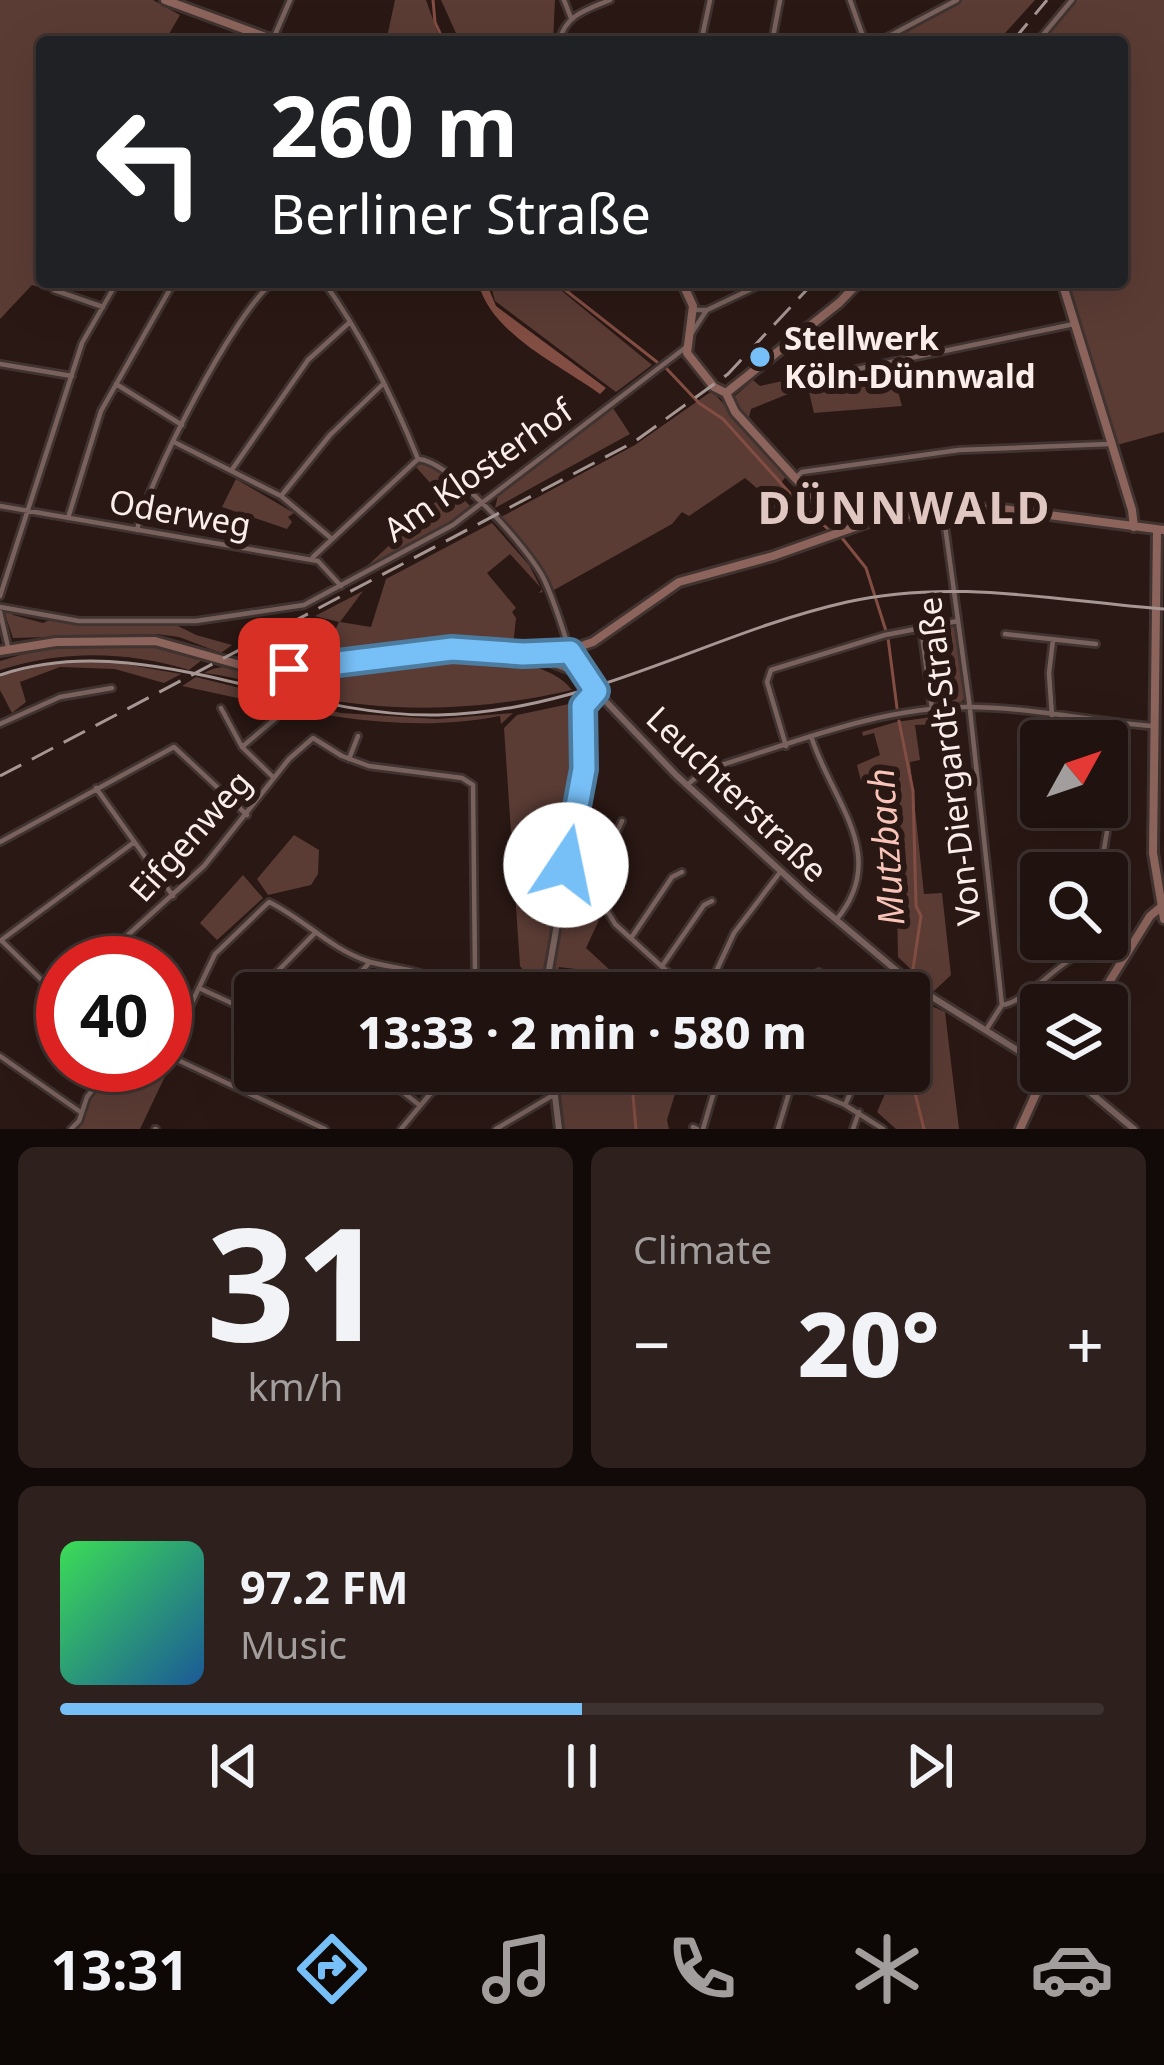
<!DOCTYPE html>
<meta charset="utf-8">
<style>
body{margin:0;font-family:"Noto Sans",sans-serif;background:#2d201d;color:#f1f3f6;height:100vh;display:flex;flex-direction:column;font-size:45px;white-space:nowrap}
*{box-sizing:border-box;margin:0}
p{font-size:39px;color:#a29e9e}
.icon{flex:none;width:66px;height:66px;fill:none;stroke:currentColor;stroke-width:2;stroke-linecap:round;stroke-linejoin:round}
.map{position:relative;height:1129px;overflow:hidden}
.details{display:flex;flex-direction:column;gap:18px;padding:18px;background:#120a08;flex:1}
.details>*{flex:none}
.guide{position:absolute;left:36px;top:36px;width:1092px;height:252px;border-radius:12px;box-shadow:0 12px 48px #0002,0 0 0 3px #3d322f;background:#202124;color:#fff;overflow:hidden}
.needle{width:78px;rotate:50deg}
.controls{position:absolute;left:1020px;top:720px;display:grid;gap:24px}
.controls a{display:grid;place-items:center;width:108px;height:108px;border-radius:12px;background:#20120f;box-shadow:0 12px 48px #0002,0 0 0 3px #3d322f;font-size:60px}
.speed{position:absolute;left:36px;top:936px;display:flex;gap:24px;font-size:60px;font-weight:700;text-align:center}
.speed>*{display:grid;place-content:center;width:156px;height:156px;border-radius:50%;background:#20120f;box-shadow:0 12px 48px #0002,0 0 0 3px #3d322f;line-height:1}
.speed .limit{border:18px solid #d22;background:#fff;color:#111}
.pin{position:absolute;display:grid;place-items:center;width:102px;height:102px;color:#fff;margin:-51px;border-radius:24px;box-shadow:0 6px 18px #0006}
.me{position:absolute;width:132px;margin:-66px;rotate:11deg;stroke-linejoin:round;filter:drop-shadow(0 0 9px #0008)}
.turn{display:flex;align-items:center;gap:42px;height:252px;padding:0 36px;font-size:54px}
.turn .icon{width:156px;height:156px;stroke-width:2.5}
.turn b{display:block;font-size:84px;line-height:102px}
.big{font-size:90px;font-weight:800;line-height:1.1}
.details .card{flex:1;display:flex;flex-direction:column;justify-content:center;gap:18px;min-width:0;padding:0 42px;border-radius:18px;background:#2d201d}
.details .dial{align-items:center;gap:0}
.dial b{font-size:156px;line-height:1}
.song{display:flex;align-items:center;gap:36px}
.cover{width:144px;height:144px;border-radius:18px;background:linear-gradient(135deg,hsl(130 70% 55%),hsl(210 70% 35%))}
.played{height:12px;border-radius:6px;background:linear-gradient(90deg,#77bff7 50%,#3d322f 50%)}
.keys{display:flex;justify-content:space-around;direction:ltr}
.heat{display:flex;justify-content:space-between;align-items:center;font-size:66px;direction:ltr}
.details .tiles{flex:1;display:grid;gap:18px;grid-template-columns:1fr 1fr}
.card:last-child{grid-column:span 2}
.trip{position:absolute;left:234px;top:972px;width:696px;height:120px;border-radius:12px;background:#20120f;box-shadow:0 12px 48px #0002,0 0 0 3px #3d322f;font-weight:800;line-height:120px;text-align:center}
.menu{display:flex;height:192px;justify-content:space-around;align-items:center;background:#0d0706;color:#a29e9e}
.menu .icon{width:84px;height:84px}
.menu .active{color:#77bff7}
.menu b{font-size:54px;color:#f1f3f6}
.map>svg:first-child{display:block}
.green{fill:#5b3c35}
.water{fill:#824d42}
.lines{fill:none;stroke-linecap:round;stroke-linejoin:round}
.stream{stroke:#824d42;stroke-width:3}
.minor-casing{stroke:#403330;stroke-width:10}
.tertiary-casing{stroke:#403330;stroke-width:12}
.secondary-casing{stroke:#403330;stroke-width:14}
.minor{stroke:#79625d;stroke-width:4.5}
.tertiary{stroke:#79625d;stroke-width:6}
.secondary{stroke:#8c645c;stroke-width:8}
.tram{stroke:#a69794;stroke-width:3}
.rail{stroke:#a69794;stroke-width:3;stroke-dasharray:24 12;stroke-linecap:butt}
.route-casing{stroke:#4d7ca1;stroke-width:30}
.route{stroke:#77bff7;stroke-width:21}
.poi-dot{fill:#77bff7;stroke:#2a1814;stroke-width:4.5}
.labels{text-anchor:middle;stroke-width:12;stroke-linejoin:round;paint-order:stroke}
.poi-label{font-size:33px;font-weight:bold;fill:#faedea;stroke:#2a1814;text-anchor:start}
.street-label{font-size:33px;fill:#faedea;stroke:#2a1814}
.water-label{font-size:36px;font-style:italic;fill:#f9c5b9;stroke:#2a1814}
.district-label{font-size:45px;font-weight:bold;letter-spacing:3px;fill:#e1c7c1;stroke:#2a1814}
</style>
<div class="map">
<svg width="1164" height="1129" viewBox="0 0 1164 1129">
<rect width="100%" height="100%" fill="#2a1814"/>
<path class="green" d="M0,0H153L180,15L169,34L183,42H42V282H51L49,290L32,285L0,319Z
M395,0H426L441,42H386Z
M441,0H555L553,42H460Z
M961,0H1035L997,42H891Z
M1066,0H1164V432L1117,445L1067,282H1122V42H1039Z
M490,282H551L652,365L616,392L495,301Z
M889,358L902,406L814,413L809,392L803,388L751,409L749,417L788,466L734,403L735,396L753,380L760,386Z
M712,391L787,475L780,484L792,497L772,510L766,496L745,478L689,516L682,512L672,524L554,590L542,567L501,517L635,445Z
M613,408L630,434L495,508L498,495Z
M423,463L435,468L470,506L433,535L345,579L365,568L442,496L415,466Z
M236,479L294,513L288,517L292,522L287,529L222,507Z
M492,523L529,565L543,592L539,593L542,589L510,554L487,573L516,608L512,612L516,618L513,646L458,640L288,661L236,657L301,623L298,654L324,653L339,622L315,616L363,591L340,622L371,627L386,579Z
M9,610L13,615L43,623L50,620L86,625L178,626L196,635L232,645L221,653L179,637L156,634L13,638L5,614Z
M952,625L956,628L965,697L962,702L937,704L925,631Z
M155,646L202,660L189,670C125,651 64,650 0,670V661L41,649Z
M461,653C498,662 548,660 572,690C485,710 401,714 313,697C277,691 241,677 204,673C219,665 227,667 244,670L246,680L257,681L258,673H289Z
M102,660L181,674L164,683L115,669L60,667L20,682L26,702L12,713L0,690V677L5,674L52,664Z
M196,677L341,713L437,719L513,713L501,724L500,716C393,737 286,708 182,686Z
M569,704L577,709L581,757L541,993H522L524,971L520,966L504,728L517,715Z
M939,716L940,724L915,725L920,760L910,762L924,894L942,893L951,975L934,991L898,957L896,851L889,779L862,785L857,765L880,755L874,733L863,736L862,732L896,722Z
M294,835L319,850L318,874L311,885L268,895L257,879Z
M243,875L263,898L217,940L200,923Z
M562,905L599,920L586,948L635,993H619L599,985L592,971L559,967L555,978L550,977Z
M909,996L945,1012L959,1129H896L877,1112L895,1071H909Z
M117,1065L169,1068L140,1129H75L85,1118V1105Z
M556,1071H682L667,1120L669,1129H563Z"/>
<path class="water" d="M478,282H486L496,306L606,388L600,394C558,364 491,334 478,282Z"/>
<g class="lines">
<path class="stream" d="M433,0L435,22L444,42
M555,282L657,362
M665,367L699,403L723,419L795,499L828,529
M842,538L866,568L886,631
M888,638L897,708
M899,721L913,791L916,906L921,916L913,969
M911,999L917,1021L912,1081L924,1129
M631,1073L636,1129"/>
<g class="minor-casing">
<path id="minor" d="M564,0L571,18
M850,0L865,42
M274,37L290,0
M559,42C565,15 586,10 610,0
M701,42L710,0
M772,42L780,0
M878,42L957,0
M1037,42L1072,0
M324,282C363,337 393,397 418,459
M54,290L103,307
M694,310H707L766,282
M691,334L706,311
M0,364L72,376
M819,377L1074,324
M116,384L182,425
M174,442L281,496L332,539
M418,459C451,461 529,549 544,579C554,601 562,626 569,649
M231,471L308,360L350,322
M795,478L802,472L959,450L1109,444
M281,496L330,435L384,383
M0,506L318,561L341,586
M943,511L969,701L1002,1005
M68,518L101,411L174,282
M137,530C150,477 232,316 273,282
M313,557L418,459
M0,596L82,343L117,282
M0,607L79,621H196L304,605L453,525L685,348
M0,612L8,647
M921,628L932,709
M1005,634L1096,644
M527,654L583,676
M221,708L242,747L274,778
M1052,716L1049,673L1053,640
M0,724L60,697L112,688
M812,739C833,803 890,856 836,920
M786,746L767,682L771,670L885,635L958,621
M242,747L275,719
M349,759L358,736
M687,785L705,770C789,745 878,707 967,707C1028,707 1091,721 1152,726
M96,788L173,896
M622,821L617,832L605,907L615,924L691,993
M0,842L174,747L247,815
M1100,873L1125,724
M631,938L672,877L682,872
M0,941L133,843
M3,942L63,1001
M97,963L204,866L289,759L313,738L342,756L369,766L462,778L473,785L475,971L469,980L439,993
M662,966L704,905L712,901
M199,988L255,1014
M263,993L272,977L314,934
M342,993L370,962
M706,993L734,933L781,871
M805,993L812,976L819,972
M986,1030L1002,1005C1025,1002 1056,965 1081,953L1085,939
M165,1054L325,1129
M167,1055L215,954L269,902C304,919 329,948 367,961C394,970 425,966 445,990
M0,1056L79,1111
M376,1071L418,1104
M763,1071L845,1105L883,1129
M808,1090L816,1071
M845,1105L860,1071
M693,1127L697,1129
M71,1129L79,1121L87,1097L112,1065
M155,1129H156
M401,1129L430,1094L456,1071
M496,1129L555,1094
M703,1129L720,1071
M778,1129L792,1083
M853,1129L859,1112"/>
</g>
<g class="tertiary-casing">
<path id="tertiary" d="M570,652L595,690L676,775L808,896L916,987L1038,1063
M545,993L584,769L583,706L596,691
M552,1071L559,1129
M1058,1073L1085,1088L1134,1129"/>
</g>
<g class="secondary-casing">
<path id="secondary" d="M165,0L279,42
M682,282L693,306L687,353L714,387L726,393L735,412L795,478L814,497L849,516L855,525
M1062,282L1132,510L1134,527
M726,393L840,302L859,282
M1157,530L1153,853L1164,919
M0,651L56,642L155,641L237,664L276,669L452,648L561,653L593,642L679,582L773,556L883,517L995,508L1164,530
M1095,1005L1150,916L1161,907
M1041,1060L1037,1070L1043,1078
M1043,1078H1054L1058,1071
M1020,1129L1043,1078"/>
</g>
<use href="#minor" class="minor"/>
<use href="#tertiary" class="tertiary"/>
<use href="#secondary" class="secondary"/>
<path class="tram" d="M0,675C143,627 288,718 438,715C588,712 706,634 847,602C952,578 1059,601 1164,609"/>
<path class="rail" d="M1012,42L1047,0
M0,776L634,442L728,374L814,282"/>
</g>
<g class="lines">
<g class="route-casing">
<path id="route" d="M289,669L452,649L523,654L570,652L596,691L583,706L584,769L566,865"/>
</g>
<use href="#route" class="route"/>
</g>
<circle class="poi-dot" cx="760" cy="357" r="12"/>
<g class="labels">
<g class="poi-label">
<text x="784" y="350">Stellwerk<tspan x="784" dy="38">Köln-Dünnwald</tspan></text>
</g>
<g class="street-label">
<text transform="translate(478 470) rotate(-35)" y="12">Am Klosterhof</text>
<text transform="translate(180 513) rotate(10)" y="12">Oderweg</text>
<text transform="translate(949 761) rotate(-97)" y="12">Von-Diergardt-Straße</text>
<text transform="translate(737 794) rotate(44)" y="12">Leuchterstraße</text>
<text transform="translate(190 836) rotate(-48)" y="12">Eifgenweg</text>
</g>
<g class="water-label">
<text transform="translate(886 847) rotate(-94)" y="13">Mutzbach</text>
</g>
<g class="district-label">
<text x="905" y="524">DÜNNWALD</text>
</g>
</g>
</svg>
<div class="controls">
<a><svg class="needle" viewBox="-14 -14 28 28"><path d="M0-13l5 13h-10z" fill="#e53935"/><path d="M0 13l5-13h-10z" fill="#a29e9e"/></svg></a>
<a><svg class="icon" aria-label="search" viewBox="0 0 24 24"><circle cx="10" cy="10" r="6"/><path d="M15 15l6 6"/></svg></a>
<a><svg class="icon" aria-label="layers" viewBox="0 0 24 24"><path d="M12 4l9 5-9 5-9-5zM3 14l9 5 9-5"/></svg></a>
</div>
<div class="speed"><div class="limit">40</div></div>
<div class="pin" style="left:289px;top:669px;background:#d93025"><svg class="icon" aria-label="arrive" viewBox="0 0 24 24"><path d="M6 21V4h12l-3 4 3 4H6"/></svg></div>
<svg class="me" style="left:566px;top:865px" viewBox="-20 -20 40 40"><circle r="19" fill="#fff"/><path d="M0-13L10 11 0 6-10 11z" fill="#77bff7"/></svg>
<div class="trip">13:33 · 2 min · 580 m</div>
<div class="guide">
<div class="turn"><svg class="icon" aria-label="left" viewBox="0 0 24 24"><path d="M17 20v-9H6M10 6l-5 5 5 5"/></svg><div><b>260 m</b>Berliner Straße</div></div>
</div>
</div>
<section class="details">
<div class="tiles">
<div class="card dial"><b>31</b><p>km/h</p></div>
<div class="card"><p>Climate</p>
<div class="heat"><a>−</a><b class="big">20°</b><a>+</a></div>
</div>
<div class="card">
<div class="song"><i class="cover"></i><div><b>97.2 FM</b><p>Music</p></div></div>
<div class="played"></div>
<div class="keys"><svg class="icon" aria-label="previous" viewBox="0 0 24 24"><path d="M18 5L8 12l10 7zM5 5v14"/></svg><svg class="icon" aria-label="pause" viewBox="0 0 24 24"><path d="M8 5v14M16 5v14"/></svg><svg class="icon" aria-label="next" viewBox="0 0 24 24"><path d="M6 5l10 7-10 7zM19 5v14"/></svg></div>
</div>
</div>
</section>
<nav class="menu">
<b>13:31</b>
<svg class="icon active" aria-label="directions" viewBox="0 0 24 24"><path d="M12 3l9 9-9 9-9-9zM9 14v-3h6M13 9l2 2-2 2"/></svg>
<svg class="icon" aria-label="music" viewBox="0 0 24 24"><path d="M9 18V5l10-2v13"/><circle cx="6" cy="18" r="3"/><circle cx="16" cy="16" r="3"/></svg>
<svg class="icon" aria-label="phone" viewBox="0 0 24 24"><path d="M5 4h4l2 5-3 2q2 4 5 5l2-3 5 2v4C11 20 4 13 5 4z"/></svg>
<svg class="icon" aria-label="climate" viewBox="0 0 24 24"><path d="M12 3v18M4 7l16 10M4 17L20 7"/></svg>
<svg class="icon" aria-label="car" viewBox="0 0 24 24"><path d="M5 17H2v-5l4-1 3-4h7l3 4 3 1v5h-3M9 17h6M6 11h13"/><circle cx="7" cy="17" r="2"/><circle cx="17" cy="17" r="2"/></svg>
</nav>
